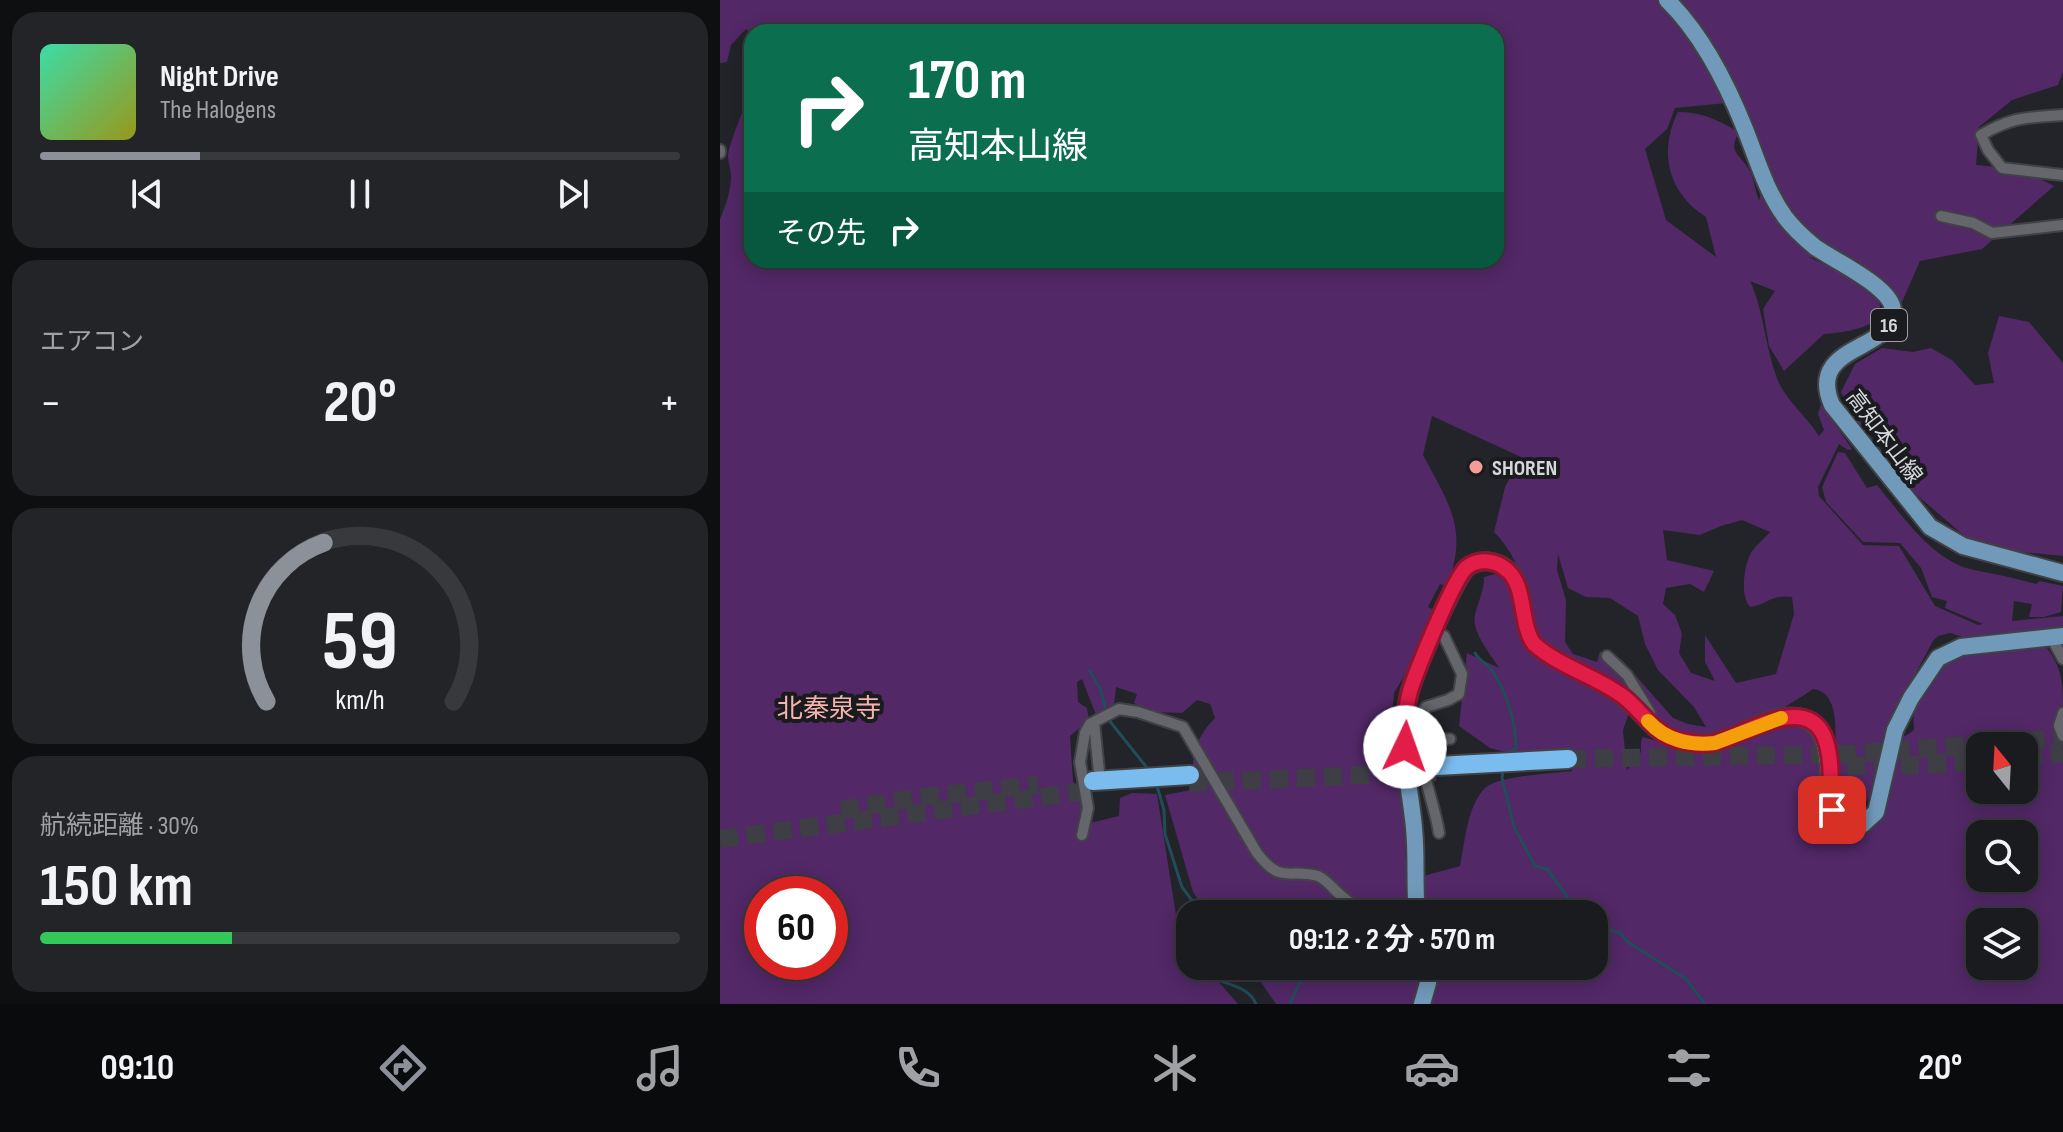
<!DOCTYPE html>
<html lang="ja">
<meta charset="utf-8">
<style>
body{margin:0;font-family:"Sofia Sans Condensed","Noto Sans JP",sans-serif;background:#232428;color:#f1f3f6;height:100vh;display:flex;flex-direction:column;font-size:30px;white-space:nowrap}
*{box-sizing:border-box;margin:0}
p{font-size:26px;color:#9fa1a4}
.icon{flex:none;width:44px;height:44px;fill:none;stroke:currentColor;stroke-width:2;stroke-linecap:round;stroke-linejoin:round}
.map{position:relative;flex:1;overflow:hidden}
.details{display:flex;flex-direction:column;gap:12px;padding:12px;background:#0e0f11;width:720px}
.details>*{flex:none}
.guide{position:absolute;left:24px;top:24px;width:760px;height:244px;border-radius:24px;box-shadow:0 4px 20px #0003,0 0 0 2px #38393d;background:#0b6e4f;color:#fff;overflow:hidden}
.needle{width:52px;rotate:342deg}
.controls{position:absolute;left:1246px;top:732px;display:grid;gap:16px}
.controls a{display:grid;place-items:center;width:72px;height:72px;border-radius:16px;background:#1a1b1f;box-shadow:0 4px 20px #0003,0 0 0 2px #38393d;font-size:40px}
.speed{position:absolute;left:24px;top:876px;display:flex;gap:16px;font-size:40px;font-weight:700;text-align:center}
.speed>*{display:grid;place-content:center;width:104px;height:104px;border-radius:50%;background:#1a1b1f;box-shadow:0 4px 20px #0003,0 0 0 2px #38393d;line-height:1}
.speed .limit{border:12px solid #d22;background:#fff;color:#111}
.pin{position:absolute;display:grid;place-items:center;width:68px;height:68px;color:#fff;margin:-34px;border-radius:16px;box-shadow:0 4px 12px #0006}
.me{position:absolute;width:88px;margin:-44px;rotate:3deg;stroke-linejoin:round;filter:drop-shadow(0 0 6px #0008)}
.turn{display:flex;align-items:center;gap:28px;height:168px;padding:0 32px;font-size:36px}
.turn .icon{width:104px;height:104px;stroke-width:2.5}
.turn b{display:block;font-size:56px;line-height:68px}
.then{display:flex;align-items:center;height:76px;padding:0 32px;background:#0003;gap:16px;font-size:30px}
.big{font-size:60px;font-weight:700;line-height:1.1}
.details .card{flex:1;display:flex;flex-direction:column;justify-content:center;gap:12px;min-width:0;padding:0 28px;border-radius:24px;background:#232428}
.details .dial{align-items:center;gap:0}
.dial svg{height:208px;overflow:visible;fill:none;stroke:#38393d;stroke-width:7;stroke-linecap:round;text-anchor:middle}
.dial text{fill:#f1f3f6;stroke:none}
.song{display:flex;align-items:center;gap:24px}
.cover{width:96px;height:96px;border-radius:12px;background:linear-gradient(135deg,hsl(160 70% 55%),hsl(60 70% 35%))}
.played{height:8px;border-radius:4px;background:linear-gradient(90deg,#8c9099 25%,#38393d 25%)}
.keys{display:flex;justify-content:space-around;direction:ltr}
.heat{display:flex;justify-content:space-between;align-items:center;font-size:44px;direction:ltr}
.charge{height:12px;border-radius:6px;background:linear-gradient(90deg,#34c759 30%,#38393d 0)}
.trip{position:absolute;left:456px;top:900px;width:432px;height:80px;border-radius:24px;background:#1a1b1f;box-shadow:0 4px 20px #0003,0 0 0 2px #38393d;font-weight:700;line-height:80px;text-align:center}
.tab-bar{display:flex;height:128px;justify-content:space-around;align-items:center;background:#0a0b0c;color:#9fa1a4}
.tab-bar .icon{width:56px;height:56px}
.tab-bar .active{color:#8c9099}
.tab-bar b{font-size:36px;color:#f1f3f6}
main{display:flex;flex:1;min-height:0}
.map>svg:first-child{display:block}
.green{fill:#522866;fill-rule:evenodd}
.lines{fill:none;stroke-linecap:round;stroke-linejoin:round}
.stream{stroke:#214c59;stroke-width:3}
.motorway-tunnel{stroke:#3d3f44;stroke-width:18;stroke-dasharray:18 9;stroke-linecap:butt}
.minor-casing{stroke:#414245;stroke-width:14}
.primary-casing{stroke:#414245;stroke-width:20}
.motorway-casing{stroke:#414245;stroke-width:22}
.minor{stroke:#64666b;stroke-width:10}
.primary{stroke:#719aba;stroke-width:16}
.motorway{stroke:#7abcee;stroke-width:18}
.route-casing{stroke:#92132f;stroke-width:20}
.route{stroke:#e11d48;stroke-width:14}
.slow{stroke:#f59e0b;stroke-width:14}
.poi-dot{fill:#f59c95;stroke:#191b1f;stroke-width:3}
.labels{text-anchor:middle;stroke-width:8;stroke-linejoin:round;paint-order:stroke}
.shield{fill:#191b1f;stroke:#9d9fa2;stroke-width:2}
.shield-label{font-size:20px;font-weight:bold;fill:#d6d7da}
.street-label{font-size:22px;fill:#d6d7da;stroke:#191b1f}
.poi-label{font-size:22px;font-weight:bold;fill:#d6d7da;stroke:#191b1f;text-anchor:start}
.quarter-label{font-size:26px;fill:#f6b3ad;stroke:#191b1f}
</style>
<main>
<section class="details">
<div class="card">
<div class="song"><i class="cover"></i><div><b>Night Drive</b><p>The Halogens</p></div></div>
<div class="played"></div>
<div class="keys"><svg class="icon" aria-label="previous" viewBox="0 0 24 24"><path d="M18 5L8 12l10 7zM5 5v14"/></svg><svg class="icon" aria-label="pause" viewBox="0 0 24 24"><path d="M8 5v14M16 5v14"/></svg><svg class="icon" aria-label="next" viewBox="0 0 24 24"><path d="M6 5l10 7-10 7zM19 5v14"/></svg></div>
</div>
<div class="card"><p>エアコン</p>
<div class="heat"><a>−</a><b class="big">20°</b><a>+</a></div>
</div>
<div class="card dial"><svg viewBox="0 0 100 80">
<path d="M14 69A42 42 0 1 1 86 69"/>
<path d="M14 69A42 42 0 0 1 36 8" stroke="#8c9099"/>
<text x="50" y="56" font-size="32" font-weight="700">59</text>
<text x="50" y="72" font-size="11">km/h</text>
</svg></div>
<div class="card"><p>航続距離 · 30%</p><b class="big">150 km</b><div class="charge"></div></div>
</section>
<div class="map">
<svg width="1343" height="1004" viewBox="0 0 1343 1004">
<rect width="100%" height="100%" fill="#222429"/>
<path class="green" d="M0,0H1343V72L1338,85L1292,100L1259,127L1256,165L1300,169L1334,186L1262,249L1200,261L1182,302C1157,282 1121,262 1088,257L1120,271L1149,288L1159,298L1161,316C1147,329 1123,333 1104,334L1064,371L1049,346L1043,309L1055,291L1030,281C1045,313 1045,352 1060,385C1069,403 1088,418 1099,436L1104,430L1098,414L1101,404L1132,449L1128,450L1119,444L1098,487L1099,496L1143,545L1179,546L1215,606L1258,625L1263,624L1225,608L1227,601L1212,597L1201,568L1180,543L1143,542L1106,502L1102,487L1118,452L1125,453L1147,488L1157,485C1181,514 1213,562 1254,570C1275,574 1295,578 1316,584L1320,581L1343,586L1341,612L1324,617H1309L1312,604L1294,601L1292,621L1343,616V627L1249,639L1230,633L1218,636L1213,641L1183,697L1169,732L1158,747L1155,791L1146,802L1127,814C1099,788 1136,694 1093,689C1055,715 980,759 938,721C922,706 911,681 899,664L901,659L953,718L968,724L986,727L974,707L938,670L925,644L918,616L890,598L866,597L848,588L838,554L837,570L846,600L845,642L853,654L877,662L880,651L903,674L925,710L815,636C807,599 802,559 774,532L785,487L801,457L712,416L703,455C729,504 749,529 727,586L720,584L708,607L714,610L699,651L674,693L671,727L686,794L685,856L692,879L740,866C745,842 747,806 765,788C780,775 831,774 852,771L851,751L793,754L770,748L739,726L747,653L779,668C771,654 751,632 755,615C758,601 764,592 764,577L775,574L789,582L799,630L910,710L903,730L907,770L921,752V741L923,737L977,753H988L1071,721L1089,727L1101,753L1107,838C1123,840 1148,830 1160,819L1179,739C1202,727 1191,732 1194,713C1196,705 1200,703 1199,693L1215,670L1231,656L1324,644C1339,663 1343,676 1343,703C1341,711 1336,719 1334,728L1343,743V1004H556L530,966H874V914H488L473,892L445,795L471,790C473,759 472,741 495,718L490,704L477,700L462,713L431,712L414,703L417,694L396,687L394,705L376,715L362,679L357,682L358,702L367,708L369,720L350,736L353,781L370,823L399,816L400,798L412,793L437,794L458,928L470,945V966H485L518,1004H0V219C6,205 11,191 11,176C11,169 8,163 8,156C8,147 26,101 32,91V260H776V32H32V34L26,29L11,45L7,62L0,63ZM1017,102L1044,178L1039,201C1035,191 1034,177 1028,168C1018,153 1008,152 1019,132C998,120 982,112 958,112C938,152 948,193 986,217L996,257L946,220L925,149L947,129L955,108ZM1022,520L1050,532C1045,538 1037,544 1032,551C1024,563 1019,598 1031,607C1048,604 1052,594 1072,597L1074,614L1056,674L1016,683L985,635V662L995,681L971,673L959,653L962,634L955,615L943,604L946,588L970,584L984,592L994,571L947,560L943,530L980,535L1001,526ZM1260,746H1304V790H1260ZM1260,834H1304V878H1260ZM42,894H110V962H42ZM1260,922H1304V966H1260Z
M1279,316L1309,322L1343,363V556L1291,551L1249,540L1176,477L1173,449L1157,436L1138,427L1121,392L1135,364L1162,348L1193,352L1211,348L1232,360L1255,385L1274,383L1268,353Z"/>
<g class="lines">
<path class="stream" d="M755,653C759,661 768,664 773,672C787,694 796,722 796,748L786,755
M370,671L381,690L386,712
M388,719L428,769
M783,770L782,778L794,827L815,866L827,869L860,914
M437,786L444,810L445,834L462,887L482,914
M874,925L900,933L908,942L966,979L985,1004
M482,966C492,987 526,980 536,1004
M570,1004L587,966"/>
<path class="motorway-tunnel" d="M1304,757L1343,753
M848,759L1129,754L1343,738
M1127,766L1202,765L1260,761
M469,783L716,772
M121,810L200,797L318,785
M0,839L374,790"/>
<g class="minor-casing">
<path id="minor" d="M1343,115C1307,118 1294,116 1261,135L1268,150L1282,168L1343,175
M0,150V153
M1221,216L1253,223L1272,233L1343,225
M715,632L724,636L742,674L739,694L728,700L706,707C685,735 715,801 719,833
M1331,637L1343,659
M887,656L907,675L930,713L931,719
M1343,713L1339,726L1343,736
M374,722L379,772
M701,741L730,739
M362,835L368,808L360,762L365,733L370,724L399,709L418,712L463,727L537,853C562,885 567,868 598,876C605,879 611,886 617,892C645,918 658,918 696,912"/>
</g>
<g class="primary-casing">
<path id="primary" d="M947,0C982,34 1007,84 1025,129C1037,159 1046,191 1065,217C1074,229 1084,238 1095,247C1113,260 1172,287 1173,310C1176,352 1085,343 1112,405L1210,527L1243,546L1343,573
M697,914C694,885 697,857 694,828C691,794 682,759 684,724C685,714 687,704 689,694C694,675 735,576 748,567C761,558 777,560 788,570C807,588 799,623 814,644C840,666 875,676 903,697C920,709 930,728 949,737C961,742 977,745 990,743C1018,739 1048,713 1077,717C1135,726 1083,838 1143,824L1156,812L1175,730L1191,698L1218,658L1241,647L1343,636
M702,1004L708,983L709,966"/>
</g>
<g class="motorway-casing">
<path id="motorway" d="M716,766L848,759
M373,781L470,775"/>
</g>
<use href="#minor" class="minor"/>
<use href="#primary" class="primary"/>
<use href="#motorway" class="motorway"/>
</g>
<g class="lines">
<g class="route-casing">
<path id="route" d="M685,747C684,728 685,709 690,691C696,672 734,577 747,567C759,558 776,560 787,570C807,587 799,623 814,644C840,667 876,676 904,697C924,713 935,736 962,741C972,743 982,745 993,743C1023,737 1084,692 1104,736C1113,757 1110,787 1112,810"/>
</g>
<use href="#route" class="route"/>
<path class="slow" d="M928,721C945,740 970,746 995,743L1061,718"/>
</g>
<circle class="poi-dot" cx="756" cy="467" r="8"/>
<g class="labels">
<rect class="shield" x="1151" y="309" width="36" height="32" rx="6"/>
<g class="shield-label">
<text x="1169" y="332">16</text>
</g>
<g class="street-label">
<text transform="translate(1165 436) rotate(53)" y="8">高知本山線</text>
</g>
<g class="poi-label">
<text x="772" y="475">SHOREN</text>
</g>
<g class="quarter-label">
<text x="109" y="717">北秦泉寺</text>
</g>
</g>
</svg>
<div class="controls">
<a><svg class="needle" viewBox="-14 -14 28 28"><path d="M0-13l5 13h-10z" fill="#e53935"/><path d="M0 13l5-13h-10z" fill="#9fa1a4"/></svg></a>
<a><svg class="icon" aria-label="search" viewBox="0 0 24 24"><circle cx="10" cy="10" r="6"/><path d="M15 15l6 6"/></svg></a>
<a><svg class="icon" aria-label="layers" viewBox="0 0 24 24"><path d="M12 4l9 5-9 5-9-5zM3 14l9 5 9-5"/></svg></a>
</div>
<div class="speed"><div class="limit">60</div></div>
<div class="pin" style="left:1112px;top:810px;background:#d93025"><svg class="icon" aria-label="arrive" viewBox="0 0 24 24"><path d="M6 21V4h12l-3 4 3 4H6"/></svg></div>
<svg class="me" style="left:685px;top:747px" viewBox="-20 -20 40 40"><circle r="19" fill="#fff"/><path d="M0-13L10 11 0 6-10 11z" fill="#e11d48"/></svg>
<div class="trip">09:12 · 2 分 · 570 m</div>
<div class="guide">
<div class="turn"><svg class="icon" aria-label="right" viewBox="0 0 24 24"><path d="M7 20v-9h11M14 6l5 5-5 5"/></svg><div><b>170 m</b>高知本山線</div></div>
<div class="then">その先<svg class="icon" aria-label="right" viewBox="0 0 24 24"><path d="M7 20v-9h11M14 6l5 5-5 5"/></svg></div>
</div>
</div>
</main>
<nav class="tab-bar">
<b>09:10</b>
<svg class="icon active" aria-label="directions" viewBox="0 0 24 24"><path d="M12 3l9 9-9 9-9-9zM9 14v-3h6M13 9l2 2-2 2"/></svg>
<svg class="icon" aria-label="music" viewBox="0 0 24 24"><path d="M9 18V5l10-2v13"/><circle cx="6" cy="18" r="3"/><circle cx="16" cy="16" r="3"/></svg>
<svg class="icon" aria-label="phone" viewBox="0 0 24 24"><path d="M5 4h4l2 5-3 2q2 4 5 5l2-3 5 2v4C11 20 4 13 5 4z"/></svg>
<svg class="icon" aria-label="climate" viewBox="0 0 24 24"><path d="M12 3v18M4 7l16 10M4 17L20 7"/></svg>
<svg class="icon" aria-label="car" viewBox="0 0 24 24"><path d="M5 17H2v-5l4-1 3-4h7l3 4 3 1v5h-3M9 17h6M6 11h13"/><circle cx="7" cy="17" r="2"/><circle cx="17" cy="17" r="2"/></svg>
<svg class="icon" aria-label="filters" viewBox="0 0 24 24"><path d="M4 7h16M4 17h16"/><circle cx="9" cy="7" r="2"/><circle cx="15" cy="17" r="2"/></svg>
<b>20°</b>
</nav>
